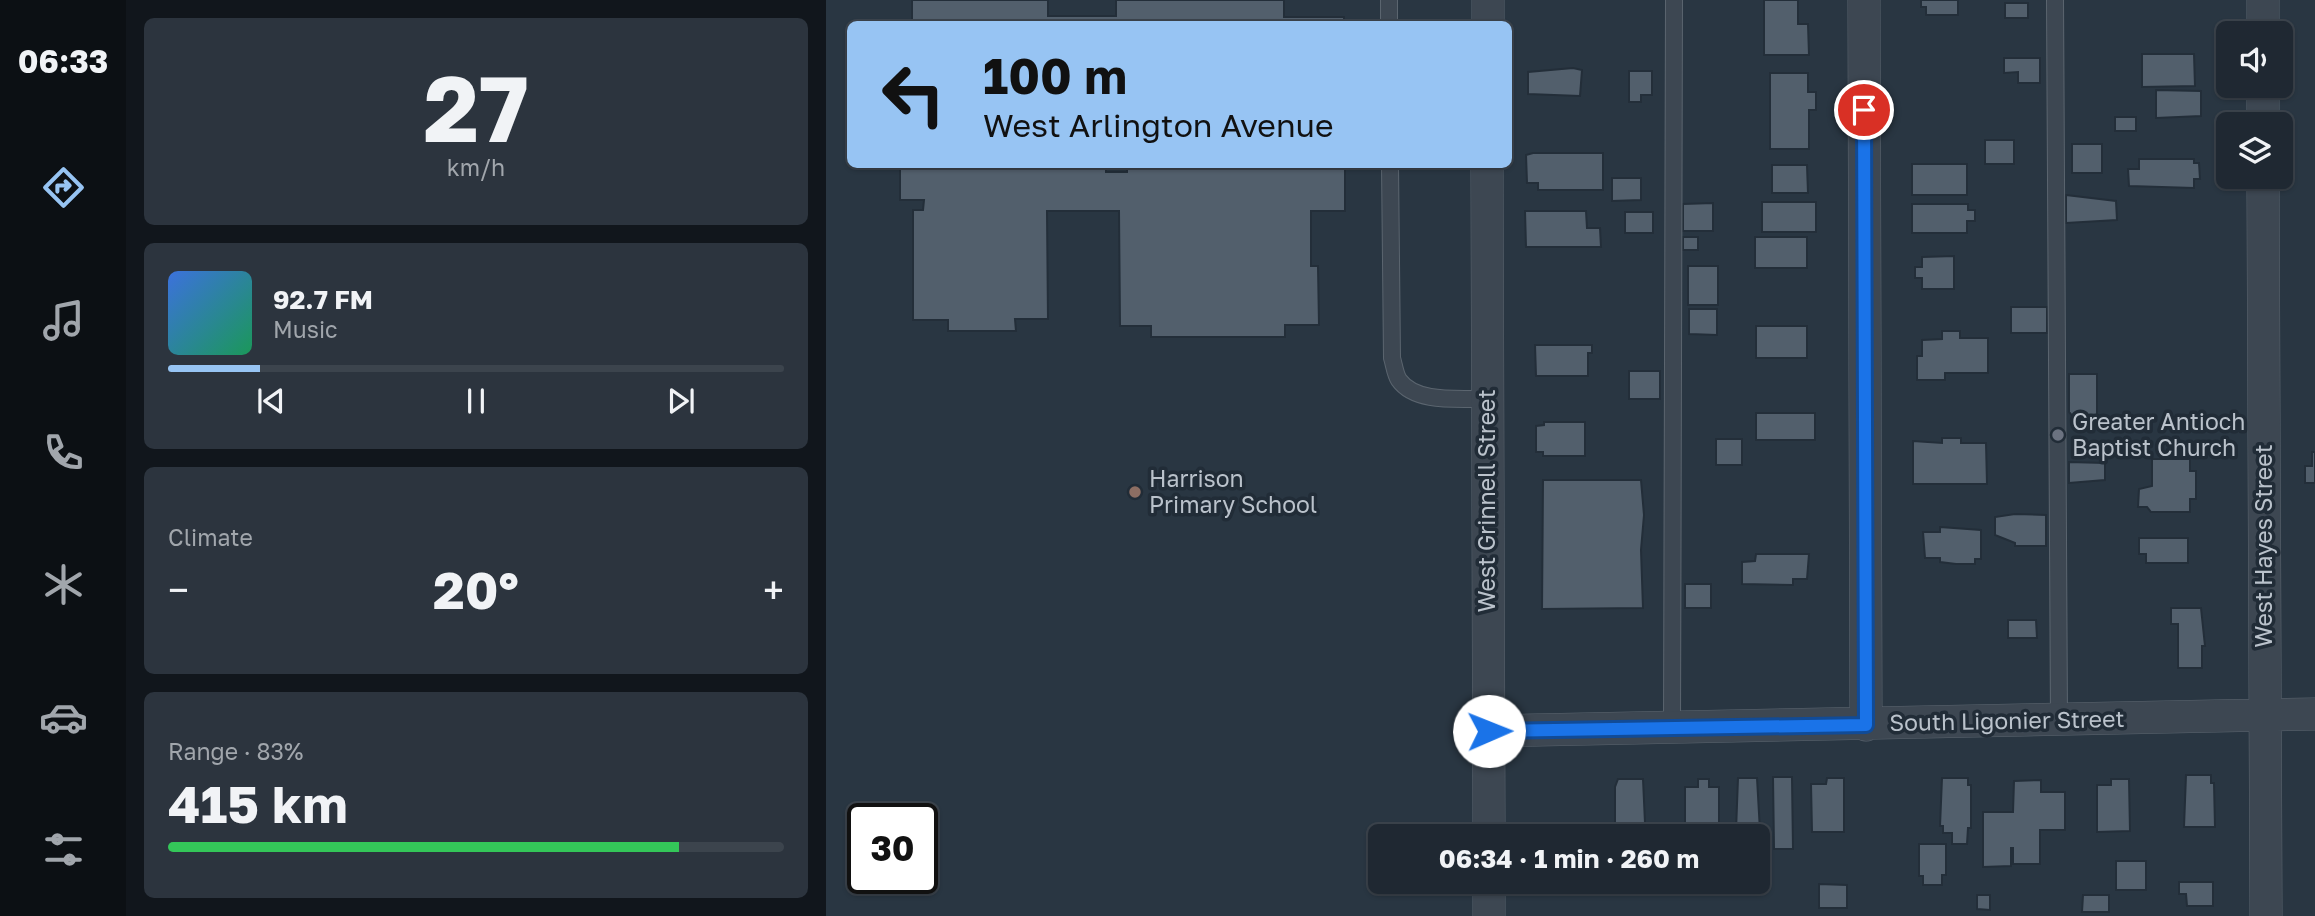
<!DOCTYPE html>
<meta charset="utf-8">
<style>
body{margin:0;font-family:"Golos Text",sans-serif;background:#2c343e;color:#f1f3f6;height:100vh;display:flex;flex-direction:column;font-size:26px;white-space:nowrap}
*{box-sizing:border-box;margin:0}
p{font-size:23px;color:#a1a6ac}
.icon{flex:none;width:38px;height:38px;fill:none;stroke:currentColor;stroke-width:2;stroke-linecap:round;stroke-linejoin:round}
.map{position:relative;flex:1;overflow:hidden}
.panel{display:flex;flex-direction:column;gap:18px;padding:18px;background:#11161c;width:700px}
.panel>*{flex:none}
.banner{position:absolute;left:21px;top:21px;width:665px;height:147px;border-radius:10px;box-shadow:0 2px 5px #0004,0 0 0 2px #3c444d;background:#97c4f3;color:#111;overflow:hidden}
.controls{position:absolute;left:1390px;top:21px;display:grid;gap:14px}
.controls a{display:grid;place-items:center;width:77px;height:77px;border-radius:10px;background:#1f2832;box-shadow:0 2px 5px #0004,0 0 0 2px #3c444d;font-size:35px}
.speed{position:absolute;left:21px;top:803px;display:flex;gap:14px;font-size:35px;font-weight:700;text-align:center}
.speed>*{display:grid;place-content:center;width:91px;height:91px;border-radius:50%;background:#1f2832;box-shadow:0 2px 5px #0004,0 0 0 2px #3c444d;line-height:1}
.speed .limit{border:4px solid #111;border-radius:10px;background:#fff;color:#111}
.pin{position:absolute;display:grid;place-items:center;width:60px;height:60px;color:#fff;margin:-30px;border:4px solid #fff;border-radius:50%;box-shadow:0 2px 7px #0007}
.me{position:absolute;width:77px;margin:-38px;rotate:89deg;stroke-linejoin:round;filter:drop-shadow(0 0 5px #0008)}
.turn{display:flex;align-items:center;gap:24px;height:147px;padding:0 21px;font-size:32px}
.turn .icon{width:91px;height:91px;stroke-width:2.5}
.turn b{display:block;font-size:49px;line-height:60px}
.big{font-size:52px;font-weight:700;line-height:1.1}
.panel .widget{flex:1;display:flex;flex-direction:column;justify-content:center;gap:10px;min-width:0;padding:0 24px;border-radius:10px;background:#2c343e}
.panel .dial{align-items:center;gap:0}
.dial b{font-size:91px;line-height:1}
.song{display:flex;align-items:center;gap:21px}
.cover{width:84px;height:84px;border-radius:10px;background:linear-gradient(135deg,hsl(220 70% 55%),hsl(150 70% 35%))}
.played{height:7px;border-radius:4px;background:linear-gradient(90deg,#97c4f3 15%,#3c444d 15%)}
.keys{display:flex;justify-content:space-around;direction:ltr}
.heat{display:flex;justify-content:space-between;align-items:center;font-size:38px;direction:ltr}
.charge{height:10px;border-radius:5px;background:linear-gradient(90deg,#34c759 83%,#3c444d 0)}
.trip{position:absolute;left:542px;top:824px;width:402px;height:70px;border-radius:10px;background:#1f2832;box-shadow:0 2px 5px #0004,0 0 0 2px #3c444d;font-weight:700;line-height:70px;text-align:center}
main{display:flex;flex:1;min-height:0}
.tab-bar{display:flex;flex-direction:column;width:126px;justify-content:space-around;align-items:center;background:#0c1014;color:#a1a6ac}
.tab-bar .icon{width:49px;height:49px}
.tab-bar .current{color:#97c4f3}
.tab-bar b{font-size:32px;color:#f1f3f6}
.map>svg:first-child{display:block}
.building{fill:#525f6c;stroke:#232e39;stroke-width:2}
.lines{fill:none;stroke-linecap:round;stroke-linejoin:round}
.lane-casing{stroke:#5b656f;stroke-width:18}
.street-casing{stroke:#5b656f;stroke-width:33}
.lane{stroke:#3d4752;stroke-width:16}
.street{stroke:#3d4752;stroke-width:32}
.route-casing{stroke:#114b97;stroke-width:18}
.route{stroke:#1a73e8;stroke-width:12}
.worship-dot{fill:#6b7280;stroke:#212c37;stroke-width:2.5}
.education-dot{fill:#8d6e63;stroke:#212c37;stroke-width:2.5}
.labels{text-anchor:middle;stroke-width:7;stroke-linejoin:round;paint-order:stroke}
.poi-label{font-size:23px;fill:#bac2cb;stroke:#212c37;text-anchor:start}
.street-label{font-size:23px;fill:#bac2cb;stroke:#212c37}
</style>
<main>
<nav class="tab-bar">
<b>06:33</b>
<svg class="icon current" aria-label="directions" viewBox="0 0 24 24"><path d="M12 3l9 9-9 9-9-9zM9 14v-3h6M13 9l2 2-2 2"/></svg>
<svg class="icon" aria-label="music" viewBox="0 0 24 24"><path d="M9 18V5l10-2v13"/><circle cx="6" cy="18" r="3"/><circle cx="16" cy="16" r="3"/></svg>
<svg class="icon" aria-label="phone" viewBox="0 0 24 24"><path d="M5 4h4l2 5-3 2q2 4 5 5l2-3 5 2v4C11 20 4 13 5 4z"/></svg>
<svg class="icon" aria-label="climate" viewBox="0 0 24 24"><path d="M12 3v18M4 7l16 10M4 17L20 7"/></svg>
<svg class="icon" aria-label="car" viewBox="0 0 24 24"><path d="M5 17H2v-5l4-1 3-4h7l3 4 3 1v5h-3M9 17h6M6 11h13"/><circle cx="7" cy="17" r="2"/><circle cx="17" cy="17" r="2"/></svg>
<svg class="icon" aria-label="filters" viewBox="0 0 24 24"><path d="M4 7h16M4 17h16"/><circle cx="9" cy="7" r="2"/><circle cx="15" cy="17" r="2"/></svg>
</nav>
<section class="panel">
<div class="widget dial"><b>27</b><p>km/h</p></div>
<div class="widget">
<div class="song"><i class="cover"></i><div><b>92.7 FM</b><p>Music</p></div></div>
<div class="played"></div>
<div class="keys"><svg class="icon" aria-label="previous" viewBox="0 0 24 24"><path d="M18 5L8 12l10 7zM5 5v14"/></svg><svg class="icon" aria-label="pause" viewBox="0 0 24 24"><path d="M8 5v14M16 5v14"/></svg><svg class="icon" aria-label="next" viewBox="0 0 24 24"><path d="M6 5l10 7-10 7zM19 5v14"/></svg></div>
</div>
<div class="widget"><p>Climate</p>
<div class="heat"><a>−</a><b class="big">20°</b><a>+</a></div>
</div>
<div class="widget"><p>Range · 83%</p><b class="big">415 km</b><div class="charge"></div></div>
</section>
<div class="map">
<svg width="1489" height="916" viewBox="0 0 1489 916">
<rect width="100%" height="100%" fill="#293642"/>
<path class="building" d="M86,0H222V16H290V0H458V17H518V24H86Z
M938,0H972V24H982L983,55H938Z
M1095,0H1132V15H1100V7H1095Z
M1179,3H1202V18H1179Z
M1316,54H1368L1369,86L1316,87Z
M1178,58H1214V83H1192V72L1178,73Z
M747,68L756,70L754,96L702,94V72Z
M803,71H826V95H815V102H803Z
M944,73H982V92H990V110H983V149H944Z
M1330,90L1375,91V116L1330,118Z
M1289,117H1310V131H1289Z
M1159,140H1188V164H1159Z
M1246,144H1276V173H1246Z
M707,153H777V190H712V183H701L700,155Z
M1313,159H1368V163H1373L1374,179H1368V188L1303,186L1302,169H1313Z
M74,164H280V172H301V164H519V211H485V266H492L493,325H459V337H325V326H294L293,211H221L222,319H189L190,331H122V320H87V210H97L98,200H74Z
M1086,164H1141V195H1086Z
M946,165H981L982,193H946Z
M786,178H815V200L786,201Z
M1240,195L1290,201L1291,220L1240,223Z
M936,202H990V232H936Z
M887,203V231H857V204Z
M1086,204H1142V210H1149V221H1141V233H1086Z
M699,211H760L761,228H774L775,247H700Z
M799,212H827V233H799Z
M857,237H872V250H857Z
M929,237H981V268H929Z
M1128,256V289H1096V278H1089V267H1096V257Z
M862,266H892V305H862Z
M1185,307H1221V333H1185Z
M863,309H891V335L863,334Z
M930,326H981V358H930Z
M1116,331H1134V338H1162V373H1119V380H1091V356H1096V340L1116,339Z
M709,345H766V353H762V376H710Z
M803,371H834V399H803Z
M1243,374H1271V422L1252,423L1243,412Z
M930,413H989V440H930Z
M718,422H759V456H717V452H710V426L718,425Z
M1116,438H1135V443H1160L1161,484H1087V441L1116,443Z
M890,439H916V465H890Z
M1486,452H1489V483H1479V466H1486Z
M1326,459H1364V471H1370V499H1364V512H1325L1321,507H1312L1313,489L1326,486Z
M1243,462L1279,463V480L1243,483Z
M717,480H815L818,515L815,550L817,608L716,609Z
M1189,514L1220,515V546H1189V543L1169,535V517Z
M1114,527L1155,530V559H1149V564H1130L1114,562V558H1099L1097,532H1114Z
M1313,538H1362V563H1320V554H1313Z
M930,554H983L981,579H967V585L916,584V562L929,561Z
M859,584H885V608H859Z
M1345,608H1375L1379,646H1376V668H1352V624H1345Z
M1182,620H1210L1211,638H1182Z
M1360,775H1385V783H1388L1389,827H1358Z
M947,777H966L967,849H948Z
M912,778H931L934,831H910Z
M1001,778H1018V832H986L985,784H1000Z
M1116,778H1142V785H1145V828H1142L1141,844H1126V833H1117V826H1114Z
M792,779H817L819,823H811V830L789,831V787Z
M872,779H883V787H893V829H859V787H872Z
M1285,779H1303L1304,831L1271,832V785H1285Z
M1215,780V792H1239V830H1214V864H1187V848H1185V866L1157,867V812H1187L1188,781Z
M1093,844H1120V875H1116V885H1097V876H1093Z
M1290,861H1320V890H1290Z
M1353,882H1387V906H1361L1360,894H1353Z
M993,884L1021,885V908H993Z
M1151,895H1164V910L1151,909Z
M1257,895H1283V912H1256Z"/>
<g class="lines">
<g class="lane-casing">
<path id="lane" d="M563,0V24
M1229,0L1233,720
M564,164L566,358C568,364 569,374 573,380C590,404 634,398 660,399
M846,728L848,0"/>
</g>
<g class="street-casing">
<path id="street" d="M1038,0L1040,725
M1437,0V33
M662,24V0
M1437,86V124
M661,164L663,836
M1437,177L1440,916
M663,731L1489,714
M663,882V916"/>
</g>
<use href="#lane" class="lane"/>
<use href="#street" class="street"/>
</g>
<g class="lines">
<g class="route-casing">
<path id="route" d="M663,731L1040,725L1038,110"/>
</g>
<use href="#route" class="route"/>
</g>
<circle class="worship-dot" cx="1232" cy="435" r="7"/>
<circle class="education-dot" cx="309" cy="492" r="7"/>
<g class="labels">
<g class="poi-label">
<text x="1246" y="430">Greater Antioch<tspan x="1246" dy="26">Baptist Church</tspan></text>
<text x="323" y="487">Harrison<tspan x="323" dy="26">Primary School</tspan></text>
</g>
<g class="street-label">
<text transform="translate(661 501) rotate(-90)" y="8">West Grinnell Street</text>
<text transform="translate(1438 546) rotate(-90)" y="8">West Hayes Street</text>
<text transform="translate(1181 721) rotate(-1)" y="8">South Ligonier Street</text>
</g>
</g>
</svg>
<div class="controls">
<a><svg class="icon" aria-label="sound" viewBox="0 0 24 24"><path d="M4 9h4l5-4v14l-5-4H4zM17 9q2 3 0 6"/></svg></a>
<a><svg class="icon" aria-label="layers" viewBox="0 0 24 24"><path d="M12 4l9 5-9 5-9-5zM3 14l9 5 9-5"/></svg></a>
</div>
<div class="speed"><div class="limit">30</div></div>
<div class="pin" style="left:1038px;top:110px;background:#d93025"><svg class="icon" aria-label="arrive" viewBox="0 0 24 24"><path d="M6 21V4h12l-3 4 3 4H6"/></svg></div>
<svg class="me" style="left:663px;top:731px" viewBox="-20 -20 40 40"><circle r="19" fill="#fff"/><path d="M0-13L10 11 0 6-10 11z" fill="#1a73e8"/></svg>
<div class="trip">06:34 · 1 min · 260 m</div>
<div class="banner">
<div class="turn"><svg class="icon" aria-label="left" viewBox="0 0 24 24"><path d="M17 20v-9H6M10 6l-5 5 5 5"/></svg><div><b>100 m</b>West Arlington Avenue</div></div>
</div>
</div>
</main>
